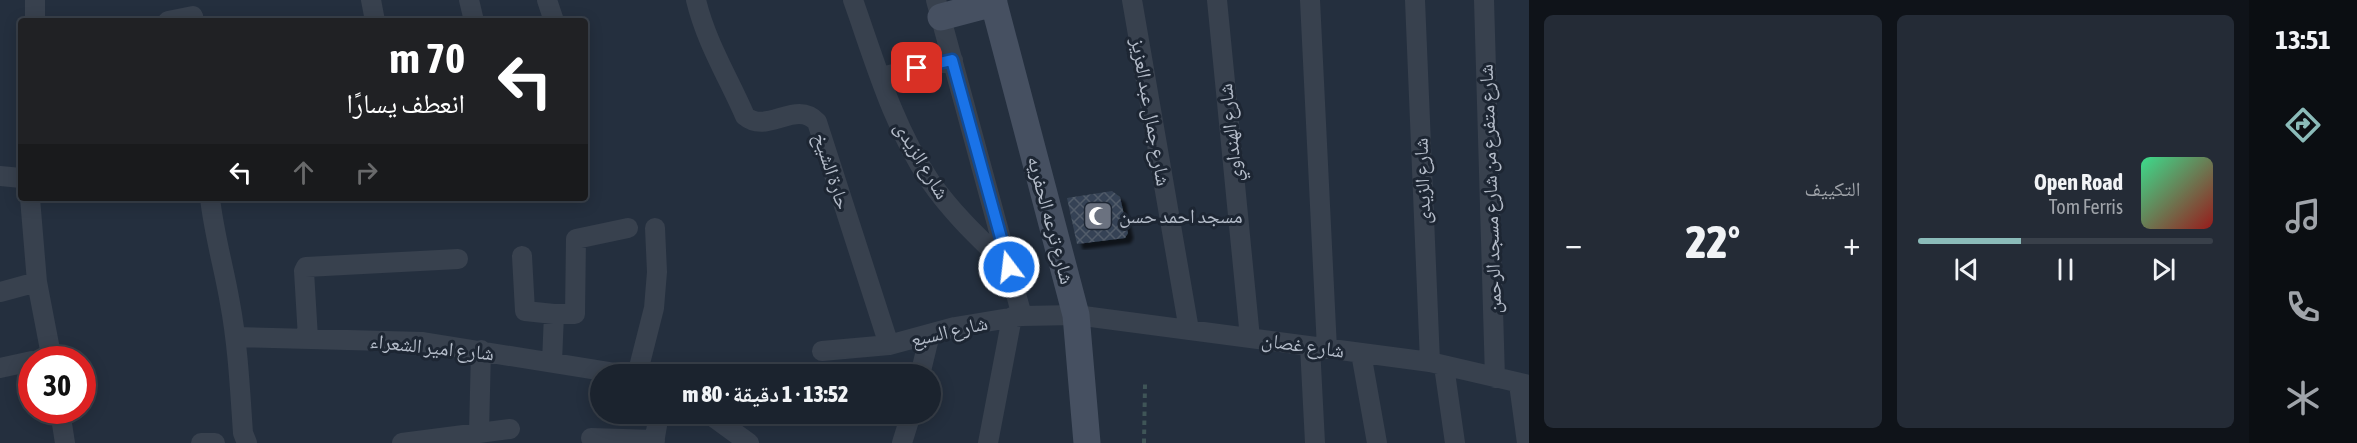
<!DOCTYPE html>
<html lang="ar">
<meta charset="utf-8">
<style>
body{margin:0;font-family:"Asap Condensed","Noto Naskh Arabic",sans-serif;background:#242b36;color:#f1f3f6;direction:rtl;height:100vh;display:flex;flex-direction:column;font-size:22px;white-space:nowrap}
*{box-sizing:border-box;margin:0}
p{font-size:20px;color:#a0a4aa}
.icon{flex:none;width:33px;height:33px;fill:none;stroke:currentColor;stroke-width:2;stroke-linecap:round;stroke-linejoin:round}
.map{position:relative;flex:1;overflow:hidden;direction:ltr}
.side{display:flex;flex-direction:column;gap:15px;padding:15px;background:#0f1319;width:720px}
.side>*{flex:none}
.guide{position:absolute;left:18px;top:18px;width:570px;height:183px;border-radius:6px;box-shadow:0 3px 15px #0003,0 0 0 2px #39404a;direction:rtl;background:#202124;color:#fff;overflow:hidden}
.speed{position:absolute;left:18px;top:346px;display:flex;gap:12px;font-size:30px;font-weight:700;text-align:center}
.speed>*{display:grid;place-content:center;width:78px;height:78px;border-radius:50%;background:#1b232e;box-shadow:0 3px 15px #0003,0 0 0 2px #39404a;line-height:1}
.speed .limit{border:9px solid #d22;background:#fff;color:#111}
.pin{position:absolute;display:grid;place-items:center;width:51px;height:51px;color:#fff;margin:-26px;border-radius:12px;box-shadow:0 3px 9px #0006}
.me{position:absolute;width:66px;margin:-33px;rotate:345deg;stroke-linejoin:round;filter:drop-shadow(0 0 4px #0008)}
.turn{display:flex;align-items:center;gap:21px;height:126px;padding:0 24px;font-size:27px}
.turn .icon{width:78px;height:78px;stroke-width:2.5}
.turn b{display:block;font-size:42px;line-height:51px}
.lanes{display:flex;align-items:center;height:57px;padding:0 24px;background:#0003;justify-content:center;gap:30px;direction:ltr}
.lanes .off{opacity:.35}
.big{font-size:45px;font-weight:800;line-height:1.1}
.side .tile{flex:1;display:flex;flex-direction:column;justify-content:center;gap:9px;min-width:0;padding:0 21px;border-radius:9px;background:#242b36}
.song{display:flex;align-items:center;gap:18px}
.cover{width:72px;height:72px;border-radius:9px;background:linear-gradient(135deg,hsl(150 70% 55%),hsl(0 70% 35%))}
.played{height:6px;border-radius:3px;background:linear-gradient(90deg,#8bbbb9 35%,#39404a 35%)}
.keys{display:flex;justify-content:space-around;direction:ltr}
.heat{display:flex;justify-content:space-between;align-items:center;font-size:33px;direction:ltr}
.side .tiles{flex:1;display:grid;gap:15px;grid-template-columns:repeat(2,1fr)}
.trip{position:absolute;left:590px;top:364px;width:351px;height:60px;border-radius:30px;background:#1b232e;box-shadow:0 3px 15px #0003,0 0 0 2px #39404a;font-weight:800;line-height:60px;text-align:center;direction:rtl}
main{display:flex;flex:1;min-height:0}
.menu{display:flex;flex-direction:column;width:108px;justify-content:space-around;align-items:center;background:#0b0e12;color:#a0a4aa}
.menu .icon{width:42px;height:42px}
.menu .active{color:#8bbbb9}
.menu b{font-size:27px;color:#f1f3f6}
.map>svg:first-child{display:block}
.building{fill:url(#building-cross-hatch);filter:url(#shadow)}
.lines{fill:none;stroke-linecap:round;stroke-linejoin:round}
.path{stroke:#3f5557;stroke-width:4;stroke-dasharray:4.5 4.5;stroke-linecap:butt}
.street{stroke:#38414e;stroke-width:20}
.secondary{stroke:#465061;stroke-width:27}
.route-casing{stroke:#114b97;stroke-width:15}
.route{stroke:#1a73e8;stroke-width:10}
.labels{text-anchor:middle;stroke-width:6;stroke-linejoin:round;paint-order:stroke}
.street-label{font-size:20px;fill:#b4bcc9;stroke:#1d2633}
.poi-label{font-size:20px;fill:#b4bcc9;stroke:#1d2633;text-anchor:start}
</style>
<main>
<nav class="menu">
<b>13:51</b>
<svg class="icon active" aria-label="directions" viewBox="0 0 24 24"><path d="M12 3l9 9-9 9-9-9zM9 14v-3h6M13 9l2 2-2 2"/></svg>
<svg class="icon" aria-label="music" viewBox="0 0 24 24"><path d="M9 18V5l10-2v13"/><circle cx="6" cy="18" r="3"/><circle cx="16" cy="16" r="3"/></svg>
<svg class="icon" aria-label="phone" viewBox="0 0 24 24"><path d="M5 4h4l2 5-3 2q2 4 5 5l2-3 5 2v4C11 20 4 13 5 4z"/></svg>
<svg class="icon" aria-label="climate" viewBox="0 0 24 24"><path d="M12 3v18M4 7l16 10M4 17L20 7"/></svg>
</nav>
<section class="side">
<div class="tiles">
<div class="tile">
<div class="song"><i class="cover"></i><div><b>Open Road</b><p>Tom Ferris</p></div></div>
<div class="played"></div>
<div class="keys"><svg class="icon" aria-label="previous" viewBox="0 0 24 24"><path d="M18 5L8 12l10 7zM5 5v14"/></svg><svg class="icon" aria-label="pause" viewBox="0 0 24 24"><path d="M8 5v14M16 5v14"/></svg><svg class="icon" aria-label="next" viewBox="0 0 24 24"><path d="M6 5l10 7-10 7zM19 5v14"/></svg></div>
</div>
<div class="tile"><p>التكييف</p>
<div class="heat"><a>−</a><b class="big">22°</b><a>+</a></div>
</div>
</div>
</section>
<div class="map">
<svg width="1529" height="443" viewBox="0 0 1529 443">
<defs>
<pattern id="building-cross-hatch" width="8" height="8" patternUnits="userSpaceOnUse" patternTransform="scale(1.5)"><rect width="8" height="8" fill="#364354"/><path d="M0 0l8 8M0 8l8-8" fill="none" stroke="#515c6b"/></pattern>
<filter id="shadow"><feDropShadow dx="5.5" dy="5.5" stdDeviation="1.5" flood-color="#0009"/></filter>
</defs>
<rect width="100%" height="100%" fill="#242f3e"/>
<path class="building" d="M1112,191L1120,197L1128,233L1125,238L1077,244L1067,198Z"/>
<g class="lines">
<path class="path" d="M1144,443L1145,384"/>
<path class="street" d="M35,0V21
M371,0L375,21
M469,0L474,21
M547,0L554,21
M696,0C706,42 728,77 745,116C767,135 796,99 817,122L889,345
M853,0C875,62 893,126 930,181C952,213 980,239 1008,266
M936,0L1022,316
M1132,0L1189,330
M1217,0L1250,338
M1310,0L1327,349
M1415,0L1430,362
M1484,0L1495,378
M168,21L193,16
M881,77L953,60
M0,176L21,178
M30,198L37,282L52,360
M210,198C214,234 224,268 230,303C238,346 240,390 243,433L247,443
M522,256L525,311L554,314L552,362
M0,292L37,282
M555,314H575L576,239L628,228
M236,337L423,342L628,375
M308,338L304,271L306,267L458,259
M1310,346L1315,443
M822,351L889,345L955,327L1022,316L1076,315L1430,362L1529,385
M1361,353L1377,443
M1444,366L1455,443
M0,368L32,361
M637,375L654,308L657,272L655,228
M920,375L930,334
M1519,384L1527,443
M60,411L65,443
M709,414L749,443
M479,433L481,350
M591,438L655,440
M201,443H215
M402,443L510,429
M654,443L659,414
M902,443L911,414
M988,443L1012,317"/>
<path class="secondary" d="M993,0L1076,315L1087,443
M941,17L994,3"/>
</g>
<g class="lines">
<g class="route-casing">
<path id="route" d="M917,68L952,60L1009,267"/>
</g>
<use href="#route" class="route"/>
</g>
<defs>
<g id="mosque-square" transform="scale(1.5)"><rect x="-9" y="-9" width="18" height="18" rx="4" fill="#6b7280" stroke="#1d2633"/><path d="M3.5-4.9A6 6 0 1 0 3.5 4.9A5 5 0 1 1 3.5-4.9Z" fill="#fff"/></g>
</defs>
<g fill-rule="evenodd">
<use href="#mosque-square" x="1098" y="216"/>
</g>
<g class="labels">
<g class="street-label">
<text transform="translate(1151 112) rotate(80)" y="7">شارع جمال عبد العزيز</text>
<text transform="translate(1230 133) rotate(-96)" y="7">شارع الهنداوي</text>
<text transform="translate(922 160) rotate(59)" y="7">شارع الزيدى</text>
<text transform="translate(832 171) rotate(72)" y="7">حارة الشيخ</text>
<text transform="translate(1422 181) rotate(-92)" y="7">شارع الزيدى</text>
<text transform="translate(1490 189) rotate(-92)" y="7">شارع متفرع من شارع مسجد الرحمن</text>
<text transform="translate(1051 220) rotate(75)" y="7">شارع ترعه الحفريه</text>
<text transform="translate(949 331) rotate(-13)" y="7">شارع السبع</text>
<text transform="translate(1303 345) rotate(8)" y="7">شارع غصان</text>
<text transform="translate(432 347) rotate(6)" y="7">شارع امير الشعراء</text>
</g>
<g class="poi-label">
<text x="1119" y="223">مسجد احمد حسن</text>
</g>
</g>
</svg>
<div class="speed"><div class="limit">30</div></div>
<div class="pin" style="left:917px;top:68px;background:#d93025"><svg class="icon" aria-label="arrive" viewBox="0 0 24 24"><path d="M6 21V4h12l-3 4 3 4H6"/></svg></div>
<svg class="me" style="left:1009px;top:267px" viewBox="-20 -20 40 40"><circle r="17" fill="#1a73e8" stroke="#fff" stroke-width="3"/><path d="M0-11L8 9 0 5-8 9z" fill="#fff"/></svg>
<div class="trip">13:52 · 1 دقيقة · 80 m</div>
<div class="guide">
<div class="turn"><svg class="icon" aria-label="left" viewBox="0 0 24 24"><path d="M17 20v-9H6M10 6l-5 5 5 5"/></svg><div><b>70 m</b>انعطف يسارًا</div></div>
<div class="lanes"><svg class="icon" aria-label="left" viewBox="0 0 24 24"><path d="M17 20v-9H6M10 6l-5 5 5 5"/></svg><svg class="icon off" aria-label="ahead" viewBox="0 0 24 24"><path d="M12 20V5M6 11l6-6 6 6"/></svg><svg class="icon off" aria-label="right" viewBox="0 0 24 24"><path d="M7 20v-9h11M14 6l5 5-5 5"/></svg></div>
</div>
</div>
</main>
